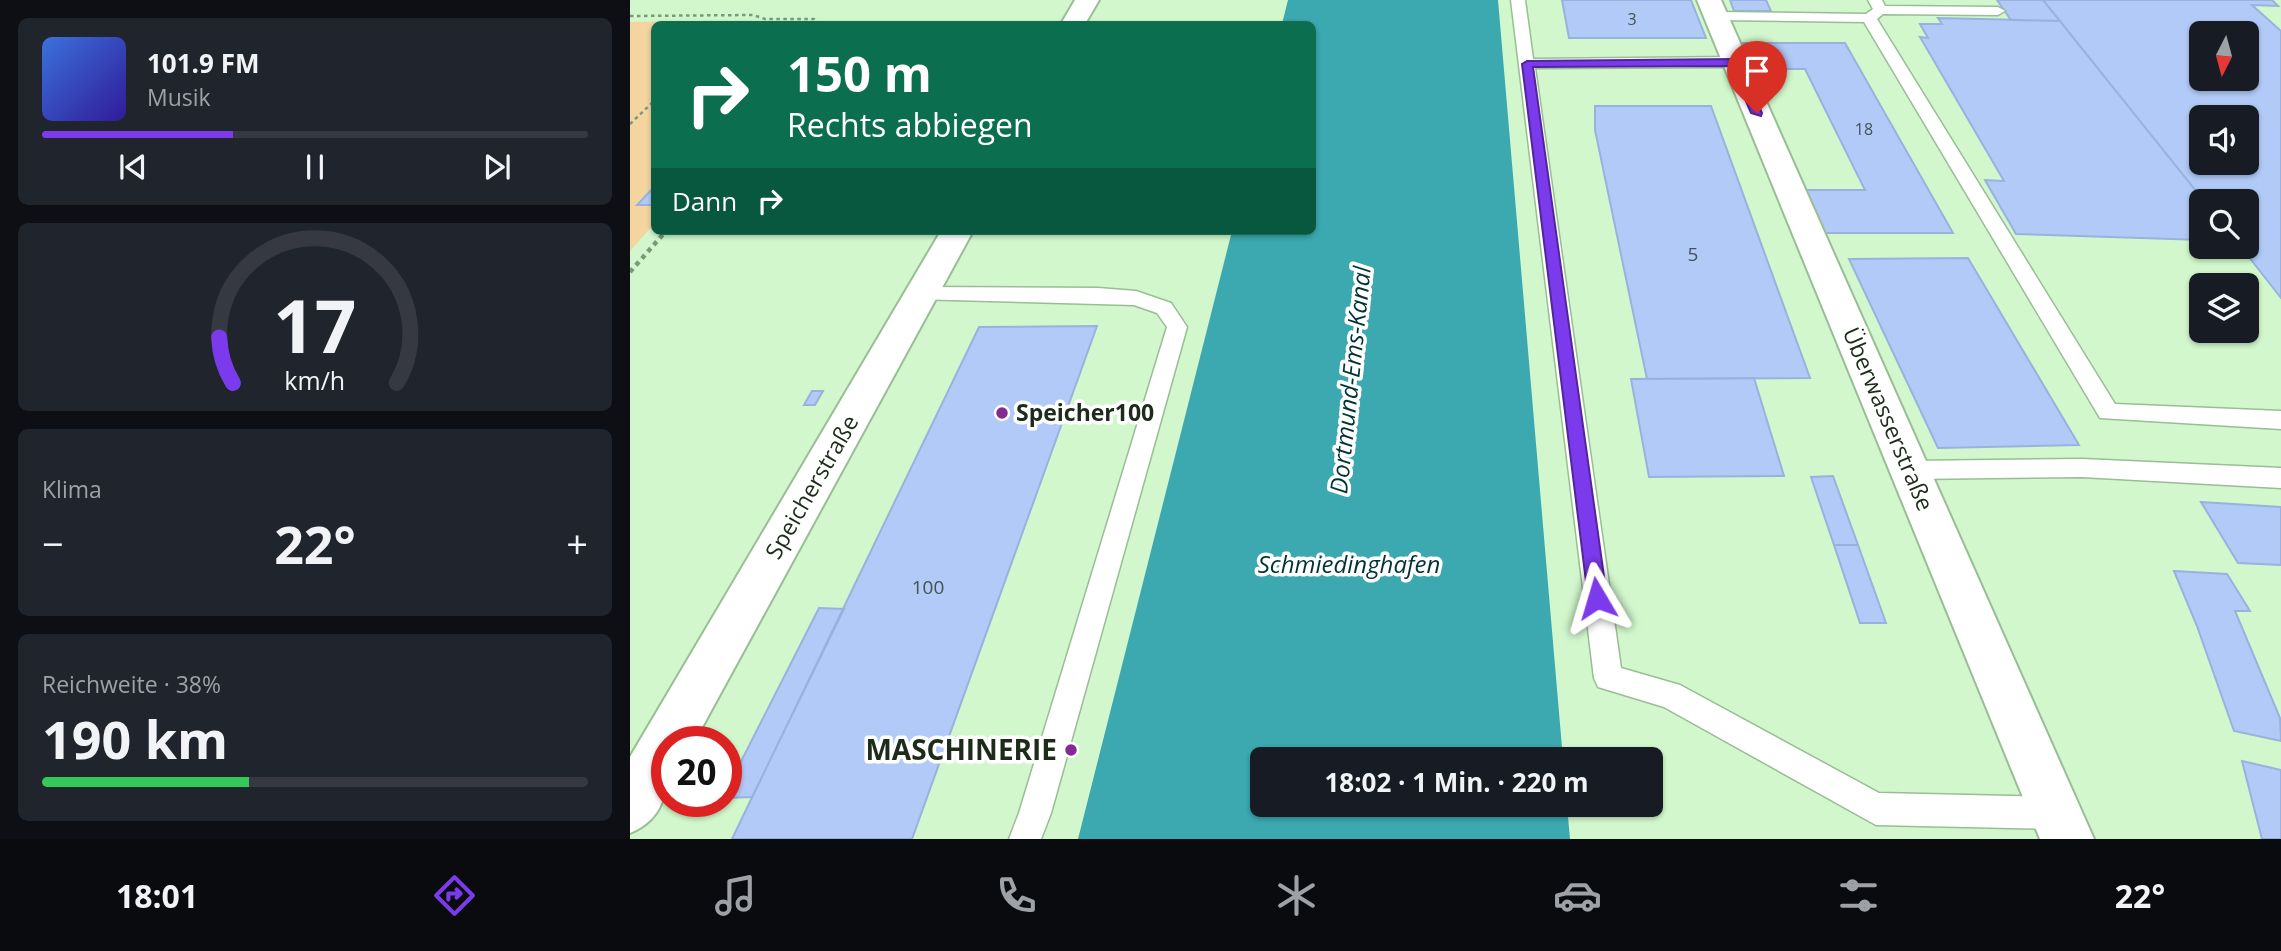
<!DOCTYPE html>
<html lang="de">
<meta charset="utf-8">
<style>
body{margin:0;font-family:"Open Sans",sans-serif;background:#20242c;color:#f1f3f6;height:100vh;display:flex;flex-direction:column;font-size:26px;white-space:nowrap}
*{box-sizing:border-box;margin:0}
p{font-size:23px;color:#9ea1a6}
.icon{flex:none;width:38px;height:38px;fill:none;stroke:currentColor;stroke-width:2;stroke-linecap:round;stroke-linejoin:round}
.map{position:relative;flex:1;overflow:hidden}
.sheet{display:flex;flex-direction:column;gap:18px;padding:18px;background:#0d0f14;width:630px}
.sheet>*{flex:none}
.top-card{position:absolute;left:21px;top:21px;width:665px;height:214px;border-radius:10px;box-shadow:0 2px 5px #0004;background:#0b6e4f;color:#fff;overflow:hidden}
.needle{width:46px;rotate:186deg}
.buttons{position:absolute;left:1559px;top:21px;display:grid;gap:14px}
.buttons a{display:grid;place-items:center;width:70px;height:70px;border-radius:10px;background:#171b24;box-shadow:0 2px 5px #0004;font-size:35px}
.speed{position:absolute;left:21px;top:726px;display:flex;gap:14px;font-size:35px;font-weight:700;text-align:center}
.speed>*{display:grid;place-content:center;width:91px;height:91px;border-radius:50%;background:#171b24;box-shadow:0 2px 5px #0004;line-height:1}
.speed .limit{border:10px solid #d22;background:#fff;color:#111}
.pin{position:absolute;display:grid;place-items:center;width:60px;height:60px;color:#fff;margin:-72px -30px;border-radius:50% 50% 50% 0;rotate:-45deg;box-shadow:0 0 7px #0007}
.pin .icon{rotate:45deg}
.me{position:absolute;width:77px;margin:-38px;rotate:353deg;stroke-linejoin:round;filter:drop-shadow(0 0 5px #0008)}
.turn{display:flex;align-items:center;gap:24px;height:147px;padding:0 21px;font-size:32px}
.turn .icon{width:91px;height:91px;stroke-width:2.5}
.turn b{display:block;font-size:49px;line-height:60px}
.then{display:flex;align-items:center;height:66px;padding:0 21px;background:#0003;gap:14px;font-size:26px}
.big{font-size:52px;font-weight:700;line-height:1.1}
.sheet .card{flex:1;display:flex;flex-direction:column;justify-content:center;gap:10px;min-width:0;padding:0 24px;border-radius:10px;background:#20242c}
.sheet .dial{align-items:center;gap:0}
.dial svg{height:182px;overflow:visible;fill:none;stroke:#363941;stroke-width:7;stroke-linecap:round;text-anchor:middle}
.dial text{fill:#f1f3f6;stroke:none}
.song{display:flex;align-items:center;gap:21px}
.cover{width:84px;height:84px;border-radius:10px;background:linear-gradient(135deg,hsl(220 70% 55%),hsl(250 70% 35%))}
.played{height:7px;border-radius:4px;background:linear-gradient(90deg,#7c3aed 35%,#363941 35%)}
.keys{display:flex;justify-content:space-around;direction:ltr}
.heat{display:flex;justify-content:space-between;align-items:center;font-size:38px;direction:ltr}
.charge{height:10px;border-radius:5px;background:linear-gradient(90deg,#34c759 38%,#363941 0)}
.trip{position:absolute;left:620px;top:747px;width:413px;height:70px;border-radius:10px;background:#171b24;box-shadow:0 2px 5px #0004;font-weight:700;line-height:70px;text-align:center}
.menu{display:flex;height:112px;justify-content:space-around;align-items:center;background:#090b0e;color:#9ea1a6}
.menu .icon{width:49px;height:49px}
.menu .current{color:#7c3aed}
.menu b{font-size:32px;color:#f1f3f6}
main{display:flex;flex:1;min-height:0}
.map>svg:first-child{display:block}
.green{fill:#f4d59f}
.water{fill:#3ca8b0}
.building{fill:#b1caf7;stroke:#99b2dd;stroke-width:2;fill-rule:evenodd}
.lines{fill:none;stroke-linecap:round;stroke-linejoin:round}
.service-casing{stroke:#99bd94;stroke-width:3}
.minor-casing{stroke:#99bd94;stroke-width:4}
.path-far1{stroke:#7d977a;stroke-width:2.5;stroke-dasharray:3.5 3.5;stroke-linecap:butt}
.path{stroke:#7d977a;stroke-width:4.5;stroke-dasharray:4.5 4.5;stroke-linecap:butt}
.service{fill:#fff;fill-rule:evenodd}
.minor{fill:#fff;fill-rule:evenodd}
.route{fill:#7c3aed;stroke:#51269a;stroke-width:2}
.poi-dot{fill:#852994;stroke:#fff;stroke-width:2.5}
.labels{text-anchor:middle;stroke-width:7;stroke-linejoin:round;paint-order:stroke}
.far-number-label{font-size:16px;fill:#425352}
.number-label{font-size:19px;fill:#425352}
.poi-label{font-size:23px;font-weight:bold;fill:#1d2b1b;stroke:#fff;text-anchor:start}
.street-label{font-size:23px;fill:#1d2b1b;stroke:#fff}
.water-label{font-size:24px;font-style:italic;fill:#003336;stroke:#fff}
.near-poi-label{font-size:28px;font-weight:bold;fill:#1d2b1b;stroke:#fff;text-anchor:end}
</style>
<main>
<section class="sheet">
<div class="card">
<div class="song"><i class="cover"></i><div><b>101.9 FM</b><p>Musik</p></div></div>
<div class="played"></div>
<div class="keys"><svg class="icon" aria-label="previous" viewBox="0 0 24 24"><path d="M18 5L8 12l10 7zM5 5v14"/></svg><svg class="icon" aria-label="pause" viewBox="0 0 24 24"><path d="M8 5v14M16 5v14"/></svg><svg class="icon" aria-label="next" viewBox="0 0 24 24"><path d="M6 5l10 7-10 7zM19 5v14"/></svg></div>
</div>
<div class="card dial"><svg viewBox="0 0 100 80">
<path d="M14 69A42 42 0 1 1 86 69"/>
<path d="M14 69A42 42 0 0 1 8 49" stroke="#7c3aed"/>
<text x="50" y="56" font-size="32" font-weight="700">17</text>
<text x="50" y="72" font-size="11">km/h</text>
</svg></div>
<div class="card"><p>Klima</p>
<div class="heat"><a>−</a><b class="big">22°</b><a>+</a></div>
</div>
<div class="card"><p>Reichweite · 38%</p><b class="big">190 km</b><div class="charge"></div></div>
</section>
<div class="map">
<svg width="1651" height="839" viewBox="0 0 1651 839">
<rect width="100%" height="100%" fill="#d2f7cd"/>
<path class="green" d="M116,21L113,24H24V224L0,251V22Z"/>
<path class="water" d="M658,0H868L933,759L632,760V805H937L940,839H448L602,231H682V24H652Z"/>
<path class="building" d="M932,0H1061L1076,38H939Z
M1100,0H1136L1141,11H1104Z
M1367,0H1413L1430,21L1381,20Z
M1413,0H1642L1648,6L1622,5L1651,31V298L1611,247H1617V201H1574ZM1572,33H1617V79H1572ZM1572,117H1617V163H1572Z
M1308,18L1430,21L1574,201H1572V240L1386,234L1355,180L1374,181L1290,37L1298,38L1290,24H1312Z
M1110,43H1215L1323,233H1191L1173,190H1235L1175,69H1120Z
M965,106H1081L1180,378L1017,379L965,130Z
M24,187V205H7Z
M1338,258L1449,445L1308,448L1219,259Z
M467,326L282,839H102L349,327Z
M1124,378L1154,476L1019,477L1001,379Z
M182,391H193L185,405H174Z
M1203,476L1228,545H1204L1181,477Z
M1571,502L1651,507V565L1608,563Z
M1204,545H1228L1256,623H1230Z
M1544,571L1597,574L1620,611H1605L1650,718L1651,741L1604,731L1567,626Z
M189,608L214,609L122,797L96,798V791Z
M1612,761L1651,770V839H1632Z"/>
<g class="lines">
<g class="service-casing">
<path id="service" d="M881,0H895L903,59L1105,57L1113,62L1105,67L905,68L991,668L1050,685L1249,793L1425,797L1436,802L1441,813L1436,824L1425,829L1246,825L1034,707L968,687L964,678Z
M1238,0H1252L1255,6L1368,7L1375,11L1368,15L1253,14L1247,19L1485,404L1651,411V429L1470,418L1234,22L1087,20L1080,16L1087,12L1236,14L1243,9Z
M291,287L468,288L506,291L541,303L557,327L421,813L411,839H379L389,813L537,327L527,313L504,305L284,299L281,294L284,289Z
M1452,459L1651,468V488L1452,477L1280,479L1272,477L1268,470L1272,463L1280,461Z"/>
</g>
<g class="minor-casing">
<path id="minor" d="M445,0H469L455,24H431Z
M1067,0H1091L1464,839H1410Z
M311,231H343L64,742H37C37,781 41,816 0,833V757Z"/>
</g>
<path class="path-far1" d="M0,16L123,15L135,19H184L190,24
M0,124L24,101"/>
<path class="path" d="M0,272L36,231"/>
<use href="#service" class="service"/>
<use href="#minor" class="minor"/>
</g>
<path class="route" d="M1105,59L1110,62L1132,113L1131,116L1121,113L1101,66L903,67L977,598L974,604L967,606L961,604L958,598L892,64L897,61Z"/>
<g class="poi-dot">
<circle cx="372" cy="413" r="7"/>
<circle cx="441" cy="750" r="7"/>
</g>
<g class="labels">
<g class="far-number-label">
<text x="1002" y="25">3</text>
<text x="1234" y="135">18</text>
</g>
<g class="number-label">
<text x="1063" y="261">5</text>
<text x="298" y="594">100</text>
</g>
<g class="poi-label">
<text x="386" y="421">Speicher100</text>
</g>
<g class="street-label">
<text transform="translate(1258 419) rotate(67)" y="8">Überwasserstraße</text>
<text transform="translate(182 487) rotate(-60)" y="8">Speicherstraße</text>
</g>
<g class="water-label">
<text transform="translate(721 380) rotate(-84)" y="8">Dortmund-Ems-Kanal</text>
<text x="719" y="573">Schmiedinghafen</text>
</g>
<g class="near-poi-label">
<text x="427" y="760">MASCHINERIE</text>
</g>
</g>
</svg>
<div class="buttons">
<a><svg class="needle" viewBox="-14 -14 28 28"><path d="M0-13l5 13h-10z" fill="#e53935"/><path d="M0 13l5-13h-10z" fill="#9ea1a6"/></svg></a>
<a><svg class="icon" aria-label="sound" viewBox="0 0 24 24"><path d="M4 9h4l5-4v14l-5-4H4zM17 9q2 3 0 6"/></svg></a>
<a><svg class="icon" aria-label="search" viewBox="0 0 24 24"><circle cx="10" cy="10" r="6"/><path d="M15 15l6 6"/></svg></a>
<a><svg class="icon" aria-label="layers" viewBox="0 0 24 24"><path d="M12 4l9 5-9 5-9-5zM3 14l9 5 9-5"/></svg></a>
</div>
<div class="speed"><div class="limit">20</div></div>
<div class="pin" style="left:1127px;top:113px;background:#d93025"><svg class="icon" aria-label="arrive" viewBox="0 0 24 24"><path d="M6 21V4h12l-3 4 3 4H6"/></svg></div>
<svg class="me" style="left:967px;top:598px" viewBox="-20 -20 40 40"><path d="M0-17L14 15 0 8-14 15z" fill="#7c3aed" stroke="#fff" stroke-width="4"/></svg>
<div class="trip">18:02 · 1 Min. · 220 m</div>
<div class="top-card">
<div class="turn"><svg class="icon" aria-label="right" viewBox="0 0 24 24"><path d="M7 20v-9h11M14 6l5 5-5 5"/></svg><div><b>150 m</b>Rechts abbiegen</div></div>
<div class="then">Dann<svg class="icon" aria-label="right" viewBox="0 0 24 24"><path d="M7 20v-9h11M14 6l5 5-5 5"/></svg></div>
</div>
</div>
</main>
<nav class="menu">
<b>18:01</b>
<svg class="icon current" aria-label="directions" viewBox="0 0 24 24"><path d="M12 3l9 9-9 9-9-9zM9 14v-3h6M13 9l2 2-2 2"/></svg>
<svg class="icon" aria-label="music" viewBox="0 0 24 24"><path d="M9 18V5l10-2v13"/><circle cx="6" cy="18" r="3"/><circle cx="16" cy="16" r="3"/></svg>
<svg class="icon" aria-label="phone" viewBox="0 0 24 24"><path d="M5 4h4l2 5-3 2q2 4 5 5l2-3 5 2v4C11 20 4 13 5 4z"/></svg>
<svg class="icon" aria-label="climate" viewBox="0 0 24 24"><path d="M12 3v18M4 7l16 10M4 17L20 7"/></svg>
<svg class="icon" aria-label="car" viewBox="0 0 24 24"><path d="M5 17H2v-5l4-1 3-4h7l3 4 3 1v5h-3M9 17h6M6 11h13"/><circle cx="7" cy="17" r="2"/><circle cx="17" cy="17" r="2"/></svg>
<svg class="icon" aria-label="filters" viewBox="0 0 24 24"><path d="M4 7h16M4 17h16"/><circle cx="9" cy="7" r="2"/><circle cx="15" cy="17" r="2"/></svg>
<b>22°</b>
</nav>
